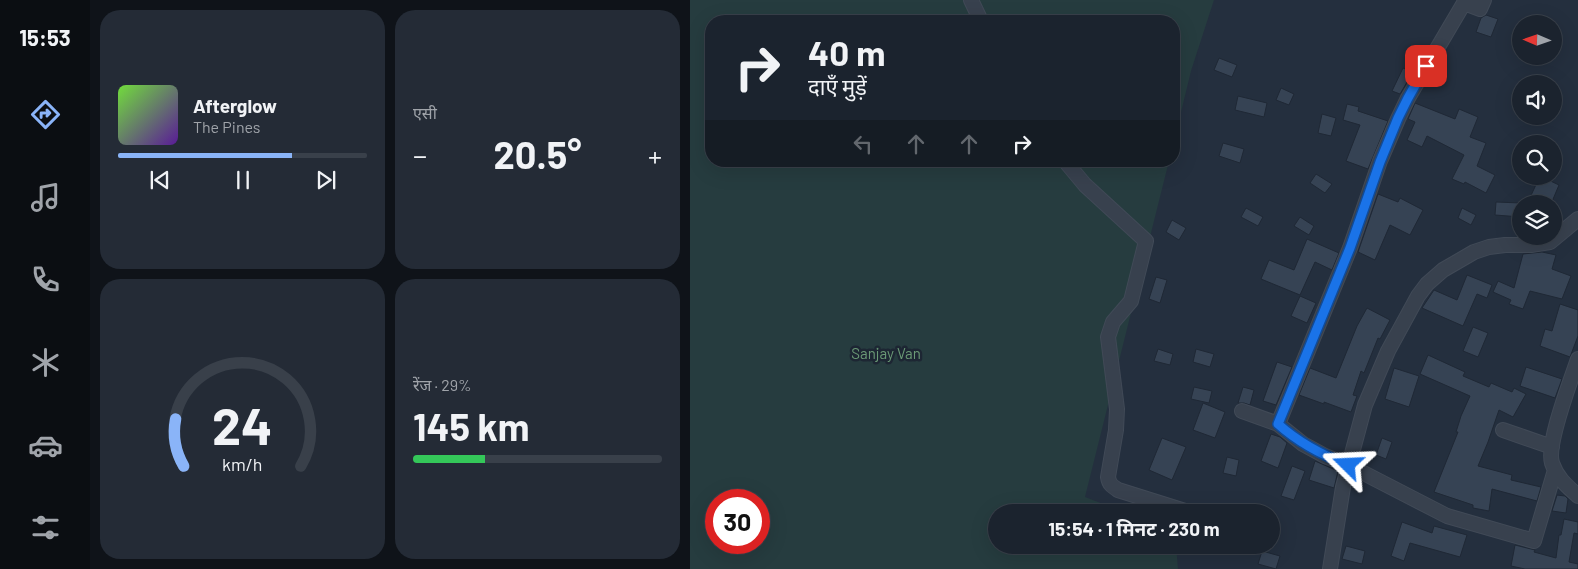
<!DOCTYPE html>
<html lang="hi">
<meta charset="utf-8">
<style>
body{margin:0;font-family:Barlow,"Noto Sans Devanagari",sans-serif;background:#242b36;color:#f1f3f6;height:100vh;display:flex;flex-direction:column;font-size:19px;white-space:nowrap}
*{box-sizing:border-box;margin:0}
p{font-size:16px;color:#a0a4aa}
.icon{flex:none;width:28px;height:28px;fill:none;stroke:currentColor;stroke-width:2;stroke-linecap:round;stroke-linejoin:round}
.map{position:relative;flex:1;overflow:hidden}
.details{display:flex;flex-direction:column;gap:10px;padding:10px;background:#0f1319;width:600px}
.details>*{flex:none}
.guide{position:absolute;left:15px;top:15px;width:475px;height:152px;border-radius:20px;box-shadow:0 5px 20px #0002,0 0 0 1px #39404a;background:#1b232e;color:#f1f3f6;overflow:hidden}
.needle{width:32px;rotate:272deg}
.controls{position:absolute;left:822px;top:15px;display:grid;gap:10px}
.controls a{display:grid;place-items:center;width:50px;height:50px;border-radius:50%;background:#1b232e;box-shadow:0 5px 20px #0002,0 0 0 1px #39404a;font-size:25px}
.speed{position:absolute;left:15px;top:489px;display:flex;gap:10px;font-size:25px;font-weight:700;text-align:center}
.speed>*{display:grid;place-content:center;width:65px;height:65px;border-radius:50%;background:#1b232e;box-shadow:0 5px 20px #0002,0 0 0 1px #39404a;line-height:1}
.speed .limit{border:8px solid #d22;background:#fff;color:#111}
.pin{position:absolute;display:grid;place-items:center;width:42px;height:42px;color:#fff;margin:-21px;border-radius:10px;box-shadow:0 2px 8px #0006}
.me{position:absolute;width:55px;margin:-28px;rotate:291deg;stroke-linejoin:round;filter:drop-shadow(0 0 4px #0008)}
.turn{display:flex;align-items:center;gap:18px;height:105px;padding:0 20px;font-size:22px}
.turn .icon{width:65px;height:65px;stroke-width:2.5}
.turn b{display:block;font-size:35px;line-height:42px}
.lanes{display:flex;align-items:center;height:48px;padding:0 20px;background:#0003;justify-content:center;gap:25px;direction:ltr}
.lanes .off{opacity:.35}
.big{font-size:38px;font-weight:700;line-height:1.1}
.details .widget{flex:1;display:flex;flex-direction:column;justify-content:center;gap:8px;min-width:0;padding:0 18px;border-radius:20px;background:#242b36}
.details .dial{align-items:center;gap:0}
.dial svg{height:130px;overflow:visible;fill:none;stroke:#39404a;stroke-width:7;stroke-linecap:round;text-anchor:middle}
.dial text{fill:#f1f3f6;stroke:none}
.song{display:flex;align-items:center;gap:15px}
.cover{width:60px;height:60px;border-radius:8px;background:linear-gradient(135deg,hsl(100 70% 55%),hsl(270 70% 35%))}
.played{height:5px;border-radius:2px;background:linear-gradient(90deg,#8ab4f8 70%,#39404a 70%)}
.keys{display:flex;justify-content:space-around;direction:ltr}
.heat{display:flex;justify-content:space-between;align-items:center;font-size:28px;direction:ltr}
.charge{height:8px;border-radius:4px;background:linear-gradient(90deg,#34c759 29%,#39404a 0)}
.details .tiles{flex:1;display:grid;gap:10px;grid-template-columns:repeat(2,1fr)}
.trip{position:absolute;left:298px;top:504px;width:292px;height:50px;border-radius:25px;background:#1b232e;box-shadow:0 5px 20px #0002,0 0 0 1px #39404a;font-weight:700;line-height:50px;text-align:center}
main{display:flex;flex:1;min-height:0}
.dock{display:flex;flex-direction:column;width:90px;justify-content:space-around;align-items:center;background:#0b0e12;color:#a0a4aa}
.dock .icon{width:35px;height:35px}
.dock .selected{color:#8ab4f8}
.dock b{font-size:22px;color:#f1f3f6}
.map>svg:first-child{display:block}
.green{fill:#263c3f;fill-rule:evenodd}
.building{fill:#364354;stroke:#1f2835}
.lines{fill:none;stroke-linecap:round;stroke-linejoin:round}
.minor-casing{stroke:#414a57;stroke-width:16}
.minor{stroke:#38414e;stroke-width:14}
.route-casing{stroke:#114b97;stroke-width:12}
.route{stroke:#1a73e8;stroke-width:9}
.labels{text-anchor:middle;stroke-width:5;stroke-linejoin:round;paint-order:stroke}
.park-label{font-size:15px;fill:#6b9a76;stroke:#1d2633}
</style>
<main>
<nav class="dock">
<b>15:53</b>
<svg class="icon selected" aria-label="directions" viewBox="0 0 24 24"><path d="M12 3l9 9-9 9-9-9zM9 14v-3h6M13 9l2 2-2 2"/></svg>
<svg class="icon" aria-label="music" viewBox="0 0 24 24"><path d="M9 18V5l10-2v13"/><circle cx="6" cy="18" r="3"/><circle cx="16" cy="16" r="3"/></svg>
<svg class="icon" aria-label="phone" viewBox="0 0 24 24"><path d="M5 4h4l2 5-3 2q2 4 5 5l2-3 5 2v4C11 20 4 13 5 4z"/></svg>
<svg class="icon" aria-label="climate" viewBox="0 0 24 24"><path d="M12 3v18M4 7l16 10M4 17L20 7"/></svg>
<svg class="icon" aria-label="car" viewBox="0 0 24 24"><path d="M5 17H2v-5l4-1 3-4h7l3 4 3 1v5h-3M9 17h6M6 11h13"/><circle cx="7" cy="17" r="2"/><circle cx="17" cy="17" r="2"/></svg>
<svg class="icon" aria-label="filters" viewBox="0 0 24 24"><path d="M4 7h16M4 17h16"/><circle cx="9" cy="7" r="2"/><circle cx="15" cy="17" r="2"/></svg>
</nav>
<section class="details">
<div class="tiles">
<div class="widget">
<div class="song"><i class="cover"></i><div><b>Afterglow</b><p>The Pines</p></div></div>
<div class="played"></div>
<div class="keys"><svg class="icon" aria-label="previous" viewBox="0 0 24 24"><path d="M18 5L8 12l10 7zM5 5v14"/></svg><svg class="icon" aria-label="pause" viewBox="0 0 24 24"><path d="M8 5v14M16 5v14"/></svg><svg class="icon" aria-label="next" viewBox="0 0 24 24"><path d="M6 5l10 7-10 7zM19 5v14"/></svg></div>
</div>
<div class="widget"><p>एसी</p>
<div class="heat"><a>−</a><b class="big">20.5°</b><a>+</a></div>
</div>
<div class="widget dial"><svg viewBox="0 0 100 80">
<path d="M14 69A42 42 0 1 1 86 69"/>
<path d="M14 69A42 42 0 0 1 9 40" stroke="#8ab4f8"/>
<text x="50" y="56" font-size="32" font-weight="700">24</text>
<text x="50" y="72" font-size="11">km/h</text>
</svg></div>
<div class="widget"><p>रेंज · 29%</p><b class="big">145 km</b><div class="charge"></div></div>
</div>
</section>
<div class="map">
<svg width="888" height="569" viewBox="0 0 888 569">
<rect width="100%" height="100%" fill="#242f3e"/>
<path class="green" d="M0,0H524L501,71L484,141V21H21V161H479L395,497L434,512H306V545H486L488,569H0ZM26,500H69V542H26Z"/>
<path class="building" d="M796,15L808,19L801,37L786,32L791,18Z
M529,58L547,65L542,77L524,70Z
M713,68L723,72L710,94L702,91Z
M591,88L604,94L599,105L586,100Z
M548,96L577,103L574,117L545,110Z
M725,103L765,119L769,109L788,117L780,137L796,143L787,166L805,175L796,193L775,182L774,184L762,179L774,155L737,136L732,147L717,140L725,122L718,119Z
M657,104L669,107L668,111L698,121L678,169L656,161L670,125L653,120Z
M632,114L646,118L641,136L628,133Z
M533,143L554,149L550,163L529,156Z
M626,174L642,184L635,193L620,183Z
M850,176L869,185L861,204H837Z
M688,194L708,202L710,198L733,210L720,235L700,225L685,260L668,252Z
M806,202L831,203V217L805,215Z
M556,208L573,217L568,226L551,217Z
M772,208L786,215L781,225L768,218Z
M610,217L624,226L619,235L604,226Z
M482,220L496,228L489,240L476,232Z
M617,239L649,253L642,270L625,262L610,295L571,279L579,260L604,270Z
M852,252L866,255L862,269L881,276L872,299L840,291L833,309L819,304L821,300L803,292L808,281L824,288L833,254Z
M777,275L802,285L797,298L787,294L773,326L732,308L744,290L767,300Z
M466,277L477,280L470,303L459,299Z
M610,296L626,303L617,323L601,316Z
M870,304L888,310V336L880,357L850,346L855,329L862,331Z
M677,308L700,320L690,339L688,338L674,373L671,371L663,395L667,396L661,412L634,402V404L609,395L620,368L646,378L667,326Z
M783,327L798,333L788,357L773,351Z
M468,349L483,354L480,365L464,361Z
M506,349L524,354L520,367L503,362Z
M738,355L775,372L773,376L799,387L801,383L822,392L824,388L836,394L823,417L809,410L798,442L788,466L822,475L821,480L851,487L847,501L802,489L799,511L783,508V505L744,492L768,432H766L771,416L780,396L730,374Z
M587,362L602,367L586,405L573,401Z
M836,367L872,379L865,398L830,386Z
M704,368L729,376L719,407L695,399Z
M504,387L522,391L519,403L501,399Z
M553,387L564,390L560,405L554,403H548Z
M513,403L535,412L525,438L503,430Z
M581,434L590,437L597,443L588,468L571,461Z
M472,438L496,447L482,480L459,470Z
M692,438L702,442L696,459L686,455Z
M537,457L549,460L546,476L533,473Z
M625,461L648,471L644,488L619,480Z
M602,466L615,471L604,500L591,496Z
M867,495L875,496L878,499L876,513L862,511Z
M874,519L888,522V534L884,533L879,562L888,564V569H835L821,566L825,545L845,550L844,552L866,558L869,535H871Z
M712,522L742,533L744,526L777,535L770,557L720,543L714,561L701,556Z
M656,546L675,551L672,564L652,559Z
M572,551L590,556L586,569L568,564Z"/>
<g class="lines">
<g class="minor-casing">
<path id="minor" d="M281,0L291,21
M375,161L395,185L456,241L441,301L423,322L418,337L427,409L426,430L418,477C419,484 422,486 428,490L498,512
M888,359C881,380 856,444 862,463C867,478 877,486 888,496
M552,411L588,424L660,248L690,161L708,119L718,98L774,3L790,9L794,0
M588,424L613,444L635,456L658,465L757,516L844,541L865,470
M813,430L862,447
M640,569L653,487L675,405L698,351L728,296L737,284L753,270L784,252L799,247L815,245H841L860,242L888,219"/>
</g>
<use href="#minor" class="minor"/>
</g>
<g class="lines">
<g class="route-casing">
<path id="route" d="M658,465C632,455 609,443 588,424L660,248L690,162L708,118L718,98L736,66"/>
</g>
<use href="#route" class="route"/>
</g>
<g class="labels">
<g class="park-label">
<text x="196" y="359">Sanjay Van</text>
</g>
</g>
</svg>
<div class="controls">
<a><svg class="needle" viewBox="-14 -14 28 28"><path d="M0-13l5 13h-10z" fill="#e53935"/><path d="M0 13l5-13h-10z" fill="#a0a4aa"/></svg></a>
<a><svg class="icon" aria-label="sound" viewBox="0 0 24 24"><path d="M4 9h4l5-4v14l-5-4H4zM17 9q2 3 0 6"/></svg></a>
<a><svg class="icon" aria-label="search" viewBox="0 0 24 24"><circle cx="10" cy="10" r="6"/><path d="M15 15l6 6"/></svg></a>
<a><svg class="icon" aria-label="layers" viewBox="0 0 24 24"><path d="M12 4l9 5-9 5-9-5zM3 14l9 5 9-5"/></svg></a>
</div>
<div class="speed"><div class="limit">30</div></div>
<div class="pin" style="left:736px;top:66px;background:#d93025"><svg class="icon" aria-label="arrive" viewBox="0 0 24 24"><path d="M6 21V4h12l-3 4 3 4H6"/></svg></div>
<svg class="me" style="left:658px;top:465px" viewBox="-20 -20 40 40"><path d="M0-17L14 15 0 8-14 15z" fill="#1a73e8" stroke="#fff" stroke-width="4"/></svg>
<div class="trip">15:54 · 1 मिनट · 230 m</div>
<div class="guide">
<div class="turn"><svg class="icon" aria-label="right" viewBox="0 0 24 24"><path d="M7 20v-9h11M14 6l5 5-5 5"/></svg><div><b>40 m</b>दाएँ मुड़ें</div></div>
<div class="lanes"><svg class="icon off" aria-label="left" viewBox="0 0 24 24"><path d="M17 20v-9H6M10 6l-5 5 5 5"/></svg><svg class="icon off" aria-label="ahead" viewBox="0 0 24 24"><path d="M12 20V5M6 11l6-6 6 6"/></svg><svg class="icon off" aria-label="ahead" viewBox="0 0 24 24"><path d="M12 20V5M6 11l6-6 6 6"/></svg><svg class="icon" aria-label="right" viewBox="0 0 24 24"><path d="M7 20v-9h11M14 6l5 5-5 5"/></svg></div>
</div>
</div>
</main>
